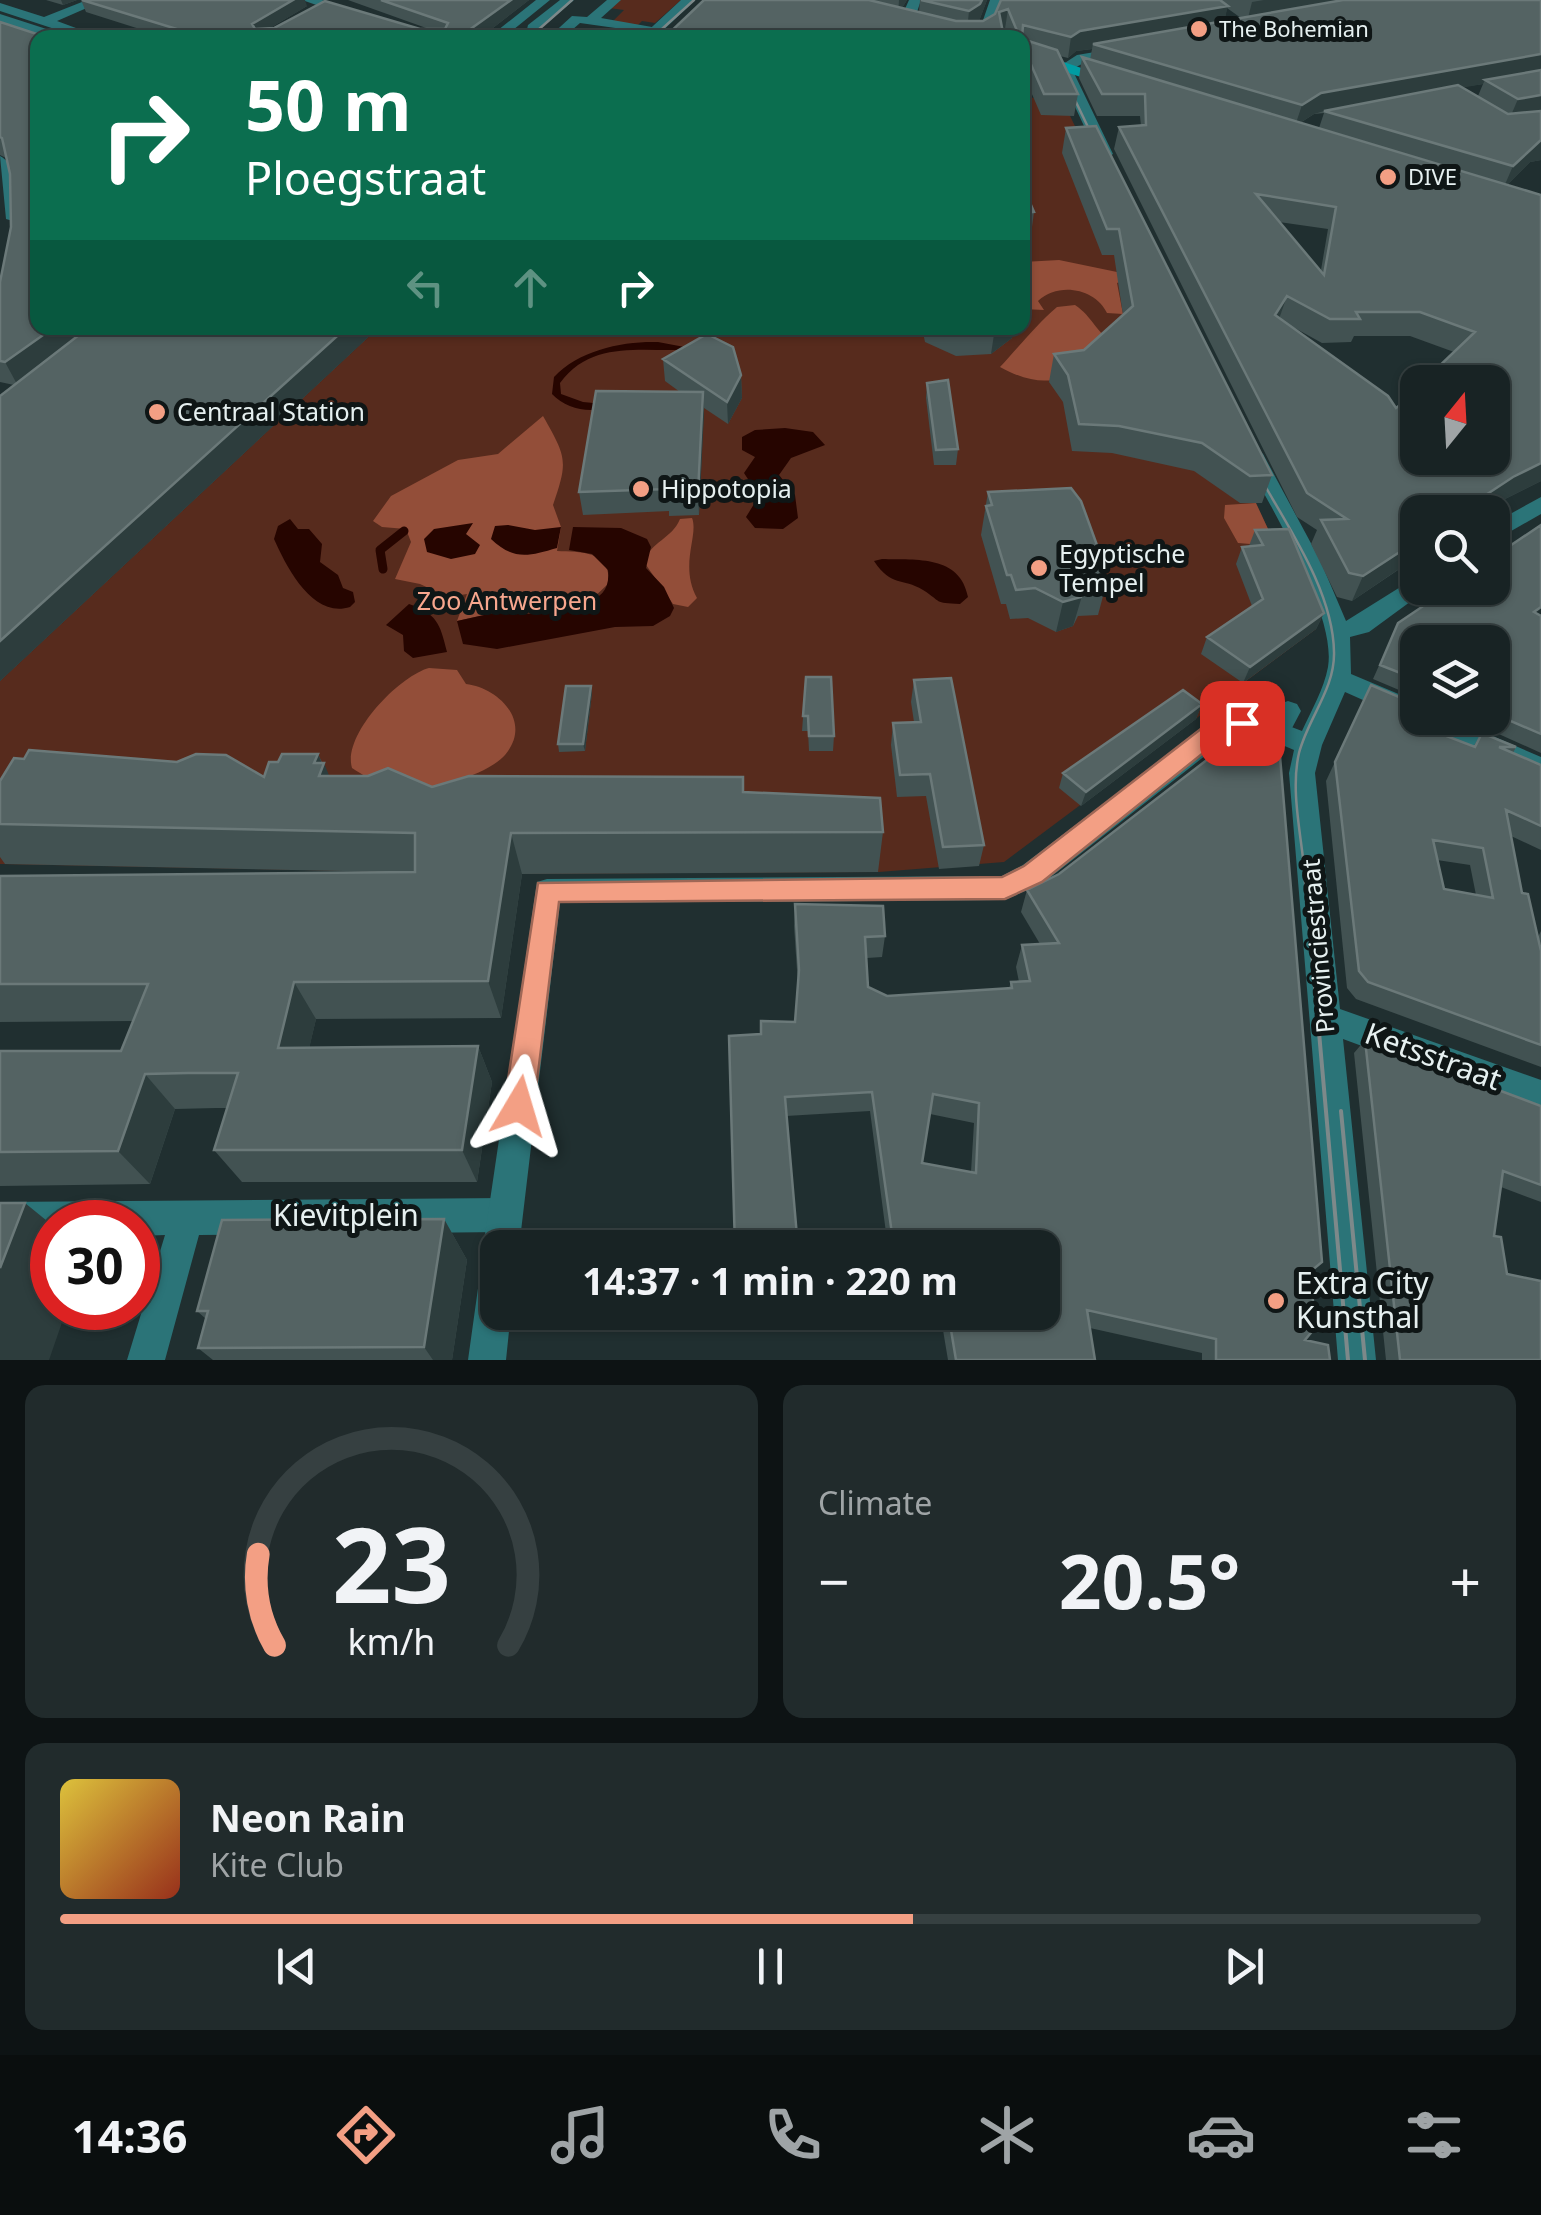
<!DOCTYPE html>
<meta charset="utf-8">
<style>
body{margin:0;font-family:"Noto Sans",sans-serif;background:#212b2c;color:#f1f3f6;height:100vh;display:flex;flex-direction:column;font-size:38px;white-space:nowrap}
*{box-sizing:border-box;margin:0}
p{font-size:32px;color:#9fa4a6}
.icon{flex:none;width:55px;height:55px;fill:none;stroke:currentColor;stroke-width:2;stroke-linecap:round;stroke-linejoin:round}
.map{position:relative;height:1360px;overflow:hidden}
.panel{display:flex;flex-direction:column;gap:25px;padding:25px;background:#0d1314;flex:1}
.panel>*{flex:none}
.hud{position:absolute;left:30px;top:30px;width:1000px;height:305px;border-radius:20px;box-shadow:0 2px 8px #0004,0 0 0 2px #364041;background:#0b6e4f;color:#fff;overflow:hidden}
.needle{width:65px;rotate:18deg}
.buttons{position:absolute;left:1400px;top:365px;display:grid;gap:20px}
.buttons a{display:grid;place-items:center;width:110px;height:110px;border-radius:20px;background:#182324;box-shadow:0 2px 8px #0004,0 0 0 2px #364041;font-size:50px}
.speed{position:absolute;left:30px;top:1200px;display:flex;gap:20px;font-size:50px;font-weight:700;text-align:center}
.speed>*{display:grid;place-content:center;width:130px;height:130px;border-radius:50%;background:#182324;box-shadow:0 2px 8px #0004,0 0 0 2px #364041;line-height:1}
.speed .limit{border:15px solid #d22;background:#fff;color:#111}
.pin{position:absolute;display:grid;place-items:center;width:85px;height:85px;color:#fff;margin:-42px;border-radius:20px;box-shadow:0 5px 15px #0006}
.me{position:absolute;width:110px;margin:-55px;rotate:7deg;stroke-linejoin:round;filter:drop-shadow(0 0 8px #0008)}
.turn{display:flex;align-items:center;gap:35px;height:210px;padding:0 50px;font-size:45px}
.turn .icon{width:130px;height:130px;stroke-width:2.5}
.turn b{display:block;font-size:70px;line-height:85px}
.lanes{display:flex;align-items:center;height:95px;padding:0 50px;background:#0003;justify-content:center;gap:50px;direction:ltr}
.lanes .off{opacity:.35}
.big{font-size:75px;font-weight:700;line-height:1.1}
.panel .widget{flex:1;display:flex;flex-direction:column;justify-content:center;gap:15px;min-width:0;padding:0 35px;border-radius:20px;background:#212b2c}
.panel .dial{align-items:center;gap:0}
.dial svg{height:260px;overflow:visible;fill:none;stroke:#364041;stroke-width:7;stroke-linecap:round;text-anchor:middle}
.dial text{fill:#f1f3f6;stroke:none}
.song{display:flex;align-items:center;gap:30px}
.cover{width:120px;height:120px;border-radius:15px;background:linear-gradient(135deg,hsl(50 70% 55%),hsl(10 70% 35%))}
.played{height:10px;border-radius:5px;background:linear-gradient(90deg,#f39f84 60%,#364041 60%)}
.keys{display:flex;justify-content:space-around;direction:ltr}
.heat{display:flex;justify-content:space-between;align-items:center;font-size:55px;direction:ltr}
.panel .tiles{flex:1;display:grid;gap:25px;grid-template-columns:1fr 1fr}
.widget:last-child{grid-column:span 2}
.trip{position:absolute;left:480px;top:1230px;width:580px;height:100px;border-radius:20px;background:#182324;box-shadow:0 2px 8px #0004,0 0 0 2px #364041;font-weight:700;line-height:100px;text-align:center}
.dock{display:flex;height:160px;justify-content:space-around;align-items:center;background:#0a0e0e;color:#9fa4a6}
.dock .icon{width:70px;height:70px}
.dock .current{color:#f39f84}
.dock b{font-size:45px;color:#f1f3f6}
.map>svg:first-child{display:block}
.green{fill:#572b1d}
.forest{fill:#934e39}
.water{fill:#260500}
.lines{fill:none;stroke-linecap:round;stroke-linejoin:round}
.stream{stroke:#260500;stroke-width:9}
.pedestrian{fill:#2b7478;fill-rule:evenodd}
.minor{fill:#2b7478;fill-rule:evenodd}
.secondary{fill:#009da3;fill-rule:evenodd}
.tram-far1{stroke:#7d898a;stroke-width:2.5}
.tram{stroke:#7d898a;stroke-width:4}
.wall{fill:#425252;fill-rule:evenodd}
.shaded-wall{fill:#2d3d3d}
.building{fill:#546363;stroke:#6b7979;stroke-width:2.5;fill-rule:evenodd}
.route{fill:#f39f84;stroke:#9e6756;stroke-width:2.5}
.poi-dot{fill:#f39f84;stroke:#0f1616;stroke-width:4}
.labels{text-anchor:middle;stroke-width:10;stroke-linejoin:round;paint-order:stroke}
.far-poi-label{font-size:22px;fill:#e6f0f0;stroke:#0f1616;text-anchor:start}
.poi-label{font-size:25px;fill:#e6f0f0;stroke:#0f1616;text-anchor:start}
.park-label{font-size:25px;fill:#f8a78e;stroke:#0f1616}
.street-label{font-size:25px;fill:#e6f0f0;stroke:#0f1616}
.near-street-label{font-size:30px;fill:#e6f0f0;stroke:#0f1616}
.near-poi-label{font-size:30px;fill:#e6f0f0;stroke:#0f1616;text-anchor:start}
</style>
<div class="map">
<svg width="1541" height="1360" viewBox="0 0 1541 1360">
<rect width="100%" height="100%" fill="#202f30"/>
<path class="green" d="M618,0H681L655,23L642,21L637,26L612,22L624,10L609,8Z
M1061,97L1316,629L1004,862L879,872L503,874L0,864V681L378,328H1022L1023,98Z"/>
<path class="forest" d="M1059,260L1117,272L1124,280L1117,283L1123,314L1107,313C1096,289 1059,281 1038,301L1044,310L1023,309V262Z
M1075,305C1093,317 1096,333 1115,344C1075,376 1051,395 1000,367C1016,350 1036,325 1057,307Z
M543,416C567,458 568,461 553,505L561,527L557,551C580,552 610,550 609,583L589,602L525,606L457,621L467,594L448,597L420,584L395,579L411,542L406,529L382,527L373,521L391,496L458,460L498,454Z
M1256,503L1276,546L1238,543L1224,518L1225,505Z
M692,518C699,535 679,565 697,598L688,607L673,604L644,562C651,541 672,539 680,519Z
M429,668L457,670L466,684C499,688 533,722 505,755C486,777 414,797 387,787C375,783 363,775 352,768C342,735 399,676 429,668Z"/>
<path class="water" d="M658,342L695,349C648,354 594,337 560,383L561,394L583,402L615,405C594,414 568,411 552,394L554,377C579,350 623,341 658,342Z
M785,428L813,432L825,445L791,458L779,475L795,495L798,518L783,529L755,528L746,517L759,496L744,473L755,457L742,450V437L755,430Z
M290,519L298,529H309L322,544L320,562L338,575L343,588L353,592L355,602L350,607C313,619 287,568 274,539L278,526Z
M473,523L466,534L480,545L475,554L451,559L427,552L424,539L434,529Z
M508,525L535,530L561,527L557,548C529,556 514,561 491,539L495,526Z
M573,527L621,528L647,539L651,547L646,568L664,587L674,608L670,616L653,626L615,627L497,649L463,644L457,621L525,606V614L543,613L548,604C574,603 612,607 608,570L592,554L569,550Z
M882,559C917,560 960,555 968,597L960,604C933,603 942,602 923,590C902,577 892,588 874,561Z
M409,604C437,614 440,623 447,652L413,658L404,651L403,635L386,625Z"/>
<g class="lines">
<path class="stream" d="M383,569L380,550L404,531"/>
<path class="pedestrian" d="M87,0H105L57,21L103,38H82L0,11V3L44,17Z
M302,0H322L358,13L351,17Z
M536,0H550L503,38H488Z
M607,0H621L601,18L686,33L679,37L580,23L563,38H548L572,16L587,17Z
M990,0H1002L992,31L963,38L981,26Z
M1288,701L1297,704L1301,711L1291,730H1273L1269,723L1279,704Z
M505,1198L517,1203L522,1215L517,1227L505,1232L199,1235L165,1360H127L165,1235L138,1236V1222H52V1236H0V1202Z"/>
<path class="minor" d="M560,0H574L540,29L539,38H525L528,25Z
M681,0H695L655,38H640Z
M909,0H921L915,18L908,22L901,18Z
M0,14L65,35L66,38H45L0,22Z
M1125,47L1130,48V54L1086,62L1072,69L1113,154L1105,159L1097,154L1057,68L1077,55Z
M0,156C18,165 26,204 20,223L6,219Z
M1253,447L1263,454L1320,560L1346,621L1410,581L1418,579V588H1429L1369,632L1350,637L1351,674L1408,698L1412,705L1408,712H1390L1345,692L1322,745L1315,773L1340,1009L1541,1080V1112L1343,1039L1376,1360H1338L1289,773L1294,750L1261,736L1229,737L1043,883L1005,900L560,903L519,1248H498V1312H511L506,1360H468L480,1274L488,1260L483,1248L537,882L547,879L1002,876L1023,865L1214,720L1263,716L1302,731C1311,711 1324,689 1328,667C1337,613 1268,504 1243,454Z
M1541,497V514L1492,542V524Z
M1418,712V718H1451L1541,757V778L1418,725L1414,718Z"/>
<path class="secondary" d="M1022,48L1117,80L1119,83L1107,86L1022,57Z"/>
<path class="tram-far1" d="M529,38L572,0
M652,38L694,0
M1064,77L1099,150
M1255,468C1284,522 1333,588 1334,652C1335,689 1308,718 1299,753C1290,791 1302,838 1305,877"/>
<path class="tram" d="M1305,874L1348,1360
M1341,1111L1365,1360"/>
</g>
<path class="wall" d="M46,0H77L63,5Z
M81,0L307,6L270,28L429,29L348,0H529L480,38H168L86,12Z
M704,0H907L902,8L919,12L920,0H987L979,21H983L995,14L1001,0H1541V160L1530,162L1507,185L1541,195V481L1499,502L1352,601L1337,597L1311,544L1317,530L1297,517L1114,149L1119,127L1141,126L1140,116H1097L1079,78L1082,57L1090,60L1092,49L1076,51L1068,58L1060,56L1078,94L1074,116L1041,115L1022,71V38H1008L1005,29ZM1227,8L1241,18L1224,21ZM1483,84L1478,96L1462,87ZM1324,113L1319,128L1300,123L1314,114ZM1279,222L1328,229L1321,270ZM1282,321L1322,343L1351,342L1354,336H1410L1454,352L1432,373L1428,382H1492V458H1418Z
M0,22L38,328H378L0,681L14,385L0,382V282L11,227L10,174L6,158L0,155Z
M1066,128L1272,475L1262,503H1240L1194,471L1112,453L1072,451L1063,402L1049,382L1054,354L1084,350L1123,315L1114,255H1102L1062,153Z
M1022,184L1034,212L1032,227H1022Z
M1022,233L1029,249L1025,274L1022,275Z
M922,328H1014L1012,338L991,354L956,356L925,342Z
M663,359L741,375L742,398L728,424L704,408L699,515L669,516V511L583,515L579,492L680,392L665,381Z
M927,383L958,449L956,465H934L926,398Z
M988,492L1106,570L1104,578L1106,585L1098,615L1078,616L1073,626L1056,632L1028,618L1010,619L1006,604H1001L981,535Z
M1255,530L1324,613L1316,629L1243,683L1201,654L1207,637L1252,606L1236,564L1242,547L1249,546Z
M1541,614L1540,616H1541V753L1463,718H1492V642H1418V698L1373,679L1398,623Z
M806,677L834,736L833,751H809L808,731H802Z
M914,680L984,845L979,866L939,869L926,796L897,797L891,745L893,723L914,722L911,702Z
M1371,685L1436,732L1473,747L1482,733L1516,747L1513,753L1541,765V850L1511,836L1522,893L1538,937L1541,931V1067L1356,999L1347,988L1326,781ZM1437,860L1470,865L1476,895L1444,889Z
M592,693L585,751L559,752L558,744Z
M1202,704L1196,719L1081,806L1059,788L1063,773Z
M318,754L329,776L432,787L744,792L883,832L878,872L522,874L501,1018L316,1019L309,1048L478,1046L492,1082L477,1182H242L214,1150L227,1108H216L175,1109L150,1184L0,1186V1051H121L133,1021L0,1022V876L393,872L5,864L0,857V781L264,777L278,762Z
M1027,890L1311,1272L1305,1340L1330,1360H1202V1353L1090,1328L1095,1360H948L940,1312H1042V1248H888L870,1111L786,1116L761,1034L795,1022L798,985L794,926L795,904L885,936L882,957L867,958L868,987L887,996L1009,988L1011,982H1019L1016,967L1022,945L1040,944L1021,912ZM930,1114L974,1123L971,1172L922,1163Z
M1365,1040L1541,1106V1202L1501,1187L1494,1236L1507,1274L1541,1360H1386L1354,1053Z
M444,1219L467,1260L452,1360H213L198,1348L206,1319L197,1311Z
M738,1312H778V1325H738Z"/>
<path class="shaded-wall" d="M61,0H77L63,5Z
M293,0H305L307,6L255,37L252,24Z
M511,0H529L480,38H458Z
M899,0H907L898,15Z
M982,0H987L978,24L967,31L969,11Z
M1264,0H1376L1247,22L1252,2Z
M1228,6L1223,26L1093,44L1092,49L1076,51L1068,58L1071,37L1080,31Z
M1008,9L1005,29L997,32L999,12Z
M1541,54V72L1485,80L1483,84L1327,112L1324,111L1314,114L1295,126L1302,105L1321,93Z
M1541,95V115L1509,120L1518,99Z
M1541,140V160L1530,162L1503,189L1513,166Z
M1287,296L1279,319L1275,315Z
M53,328H97L18,386L5,362Z
M346,328H378L0,681V641Z
M995,328H1014L1012,338L991,354Z
M741,375L742,398L728,424L727,402Z
M703,392L704,414L699,515L698,493Z
M1541,463V481L1499,502L1483,512H1460L1513,477Z
M1418,540V556L1352,601L1363,576Z
M1085,586L1073,626L1056,632L1063,602Z
M1324,613L1316,629L1243,683L1250,667Z
M591,686L592,693L585,751L583,744Z
M1202,704L1196,719L1081,806L1086,792Z
M318,754L323,766L324,763L341,805L337,817L314,763Z
M511,833L522,874L501,1018L488,981Z
M294,982L316,1019L301,1084L278,1048Z
M478,1046L492,1082L477,1182L462,1150Z
M145,1074L175,1109L150,1184L118,1151Z
M25,1203L52,1225V1308H67L49,1360H0V1268Z
M444,1219L467,1260L452,1360H433L424,1347Z"/>
<path class="building" d="M82,0H293L252,24L255,29L274,28L325,1L420,29H445L448,23L381,0H511L458,38H206Z
M704,0H869L956,21H983L995,14L1001,0H1220L1228,6L1080,31L1071,37L1023,25L1022,38H1020L1008,9L999,12L1004,38H664Z
M921,0H982L980,4L969,11Z
M1343,0H1541V54L1321,93L1302,105L1093,44Z
M0,22L49,38H38V328H53L5,362L0,361V282L11,227L10,174L2,138L0,137Z
M1022,39L1057,50L1078,94H1044L1022,44Z
M1082,57L1541,195V463L1513,477L1460,512H1418V540L1363,576L1349,573L1321,520L1347,519L1307,493L1119,127L1146,125L1145,94H1102ZM1256,194L1336,207L1324,275ZM1287,296L1330,319H1360L1356,312H1420L1475,332L1432,373L1449,382H1492V412L1494,413L1492,414V458H1418V417L1400,405L1396,408L1388,396L1275,315Z
M1541,70V95L1518,99L1485,80Z
M1458,85L1508,114L1541,111V140L1513,166L1324,111Z
M1096,126L1272,475L1250,476L1202,443L1119,426L1079,424L1068,375L1054,354L1084,350L1133,306L1119,229H1107L1066,128Z
M1022,184L1034,212L1022,213Z
M1022,233L1029,249H1022Z
M88,328H346L0,641V396Z
M954,328H996L959,330Z
M707,334L733,347L741,375L727,402L663,359Z
M948,380L958,449L936,450L927,383Z
M596,391L703,392L698,493H667L668,489L579,492Z
M1071,488L1081,501L1106,570H1101L1106,585L1085,586L1081,597L1063,602L1035,588L1016,590L1011,575H1007L986,506L992,505L988,492Z
M1541,525V607L1534,612L1541,616V734L1492,713V642H1418V680L1380,665L1398,623L1450,588H1492V558Z
M1289,529L1324,613L1250,667L1207,637L1263,599L1242,547L1263,545L1255,530Z
M806,677H831L834,736H809L808,716H803Z
M951,678L984,845L943,847L930,774L900,775L893,723L921,722L914,680Z
M1371,685L1418,705V718H1441L1436,732L1475,747L1482,733L1516,747H1499L1541,765V826L1506,810L1522,893L1528,894L1541,951V1045L1368,982L1359,971L1335,762ZM1433,840L1483,848L1493,898L1444,889Z
M566,686H591L583,744H558Z
M1183,690L1202,704L1086,792L1063,773Z
M1256,722L1278,732L1322,1262L1311,1271L1314,1317L1319,1323L1305,1340L1328,1345L1330,1360H1216V1339L1087,1310L1095,1360H956L948,1312H1042V1248H894L872,1092L785,1097L798,1248H735L729,1036L761,1034V1021L795,1022L799,970L795,904L883,906L885,936L865,937L868,987L887,996L1012,988L1011,982L1030,981L1022,945L1059,943L1027,890L1059,874ZM933,1094L979,1103L976,1173L922,1163Z
M29,750L177,762L196,754L226,755L264,777L269,762H278L282,754H318L314,763H324L319,776H368L388,768L432,787L469,776L743,777V792L880,798L883,832L511,833L488,981L294,982L278,1048L478,1046L462,1150H214L238,1073H188L145,1074L118,1151L0,1152V1051H121L148,984H0V876L415,872V833L0,824V781L14,758L24,759Z
M1365,1040L1541,1106V1185L1503,1171L1494,1236L1501,1237L1507,1274L1541,1281V1360H1400Z
M0,1203H25L0,1268Z
M444,1219L424,1347L198,1348L208,1311H197L222,1220Z"/>
<path class="route" d="M1242,714L1251,717V730L1222,738L1042,882L1005,899L559,902L534,1106L529,1117L519,1121L509,1117L504,1106L538,883L1002,877L1024,866L1206,725Z"/>
<g class="poi-dot">
<circle cx="1199" cy="29" r="10"/>
<circle cx="1388" cy="177" r="10"/>
<circle cx="157" cy="412" r="10"/>
<circle cx="641" cy="489" r="10"/>
<circle cx="1039" cy="568" r="10"/>
<circle cx="1276" cy="1301" r="10"/>
</g>
<g class="labels">
<g class="far-poi-label">
<text x="1219" y="37">The Bohemian</text>
<text x="1408" y="185">DIVE</text>
</g>
<g class="poi-label">
<text x="177" y="421">Centraal Station</text>
<text x="661" y="498">Hippotopia</text>
<text x="1059" y="563">Egyptische<tspan x="1059" dy="29">Tempel</tspan></text>
</g>
<g class="park-label">
<text x="507" y="610">Zoo Antwerpen</text>
</g>
<g class="street-label">
<text transform="translate(1318 946) rotate(-95)" y="9">Provinciestraat</text>
</g>
<g class="near-street-label">
<text transform="translate(1433 1057) rotate(20)" y="10">Ketsstraat</text>
<text x="346" y="1226">Kievitplein</text>
</g>
<g class="near-poi-label">
<text x="1296" y="1294">Extra City<tspan x="1296" dy="34">Kunsthal</tspan></text>
</g>
</g>
</svg>
<div class="buttons">
<a><svg class="needle" viewBox="-14 -14 28 28"><path d="M0-13l5 13h-10z" fill="#e53935"/><path d="M0 13l5-13h-10z" fill="#9fa4a6"/></svg></a>
<a><svg class="icon" aria-label="search" viewBox="0 0 24 24"><circle cx="10" cy="10" r="6"/><path d="M15 15l6 6"/></svg></a>
<a><svg class="icon" aria-label="layers" viewBox="0 0 24 24"><path d="M12 4l9 5-9 5-9-5zM3 14l9 5 9-5"/></svg></a>
</div>
<div class="speed"><div class="limit">30</div></div>
<div class="pin" style="left:1242px;top:723px;background:#d93025"><svg class="icon" aria-label="arrive" viewBox="0 0 24 24"><path d="M6 21V4h12l-3 4 3 4H6"/></svg></div>
<svg class="me" style="left:519px;top:1106px" viewBox="-20 -20 40 40"><path d="M0-17L14 15 0 8-14 15z" fill="#f39f84" stroke="#fff" stroke-width="4"/></svg>
<div class="trip">14:37 · 1 min · 220 m</div>
<div class="hud">
<div class="turn"><svg class="icon" aria-label="right" viewBox="0 0 24 24"><path d="M7 20v-9h11M14 6l5 5-5 5"/></svg><div><b>50 m</b>Ploegstraat</div></div>
<div class="lanes"><svg class="icon off" aria-label="left" viewBox="0 0 24 24"><path d="M17 20v-9H6M10 6l-5 5 5 5"/></svg><svg class="icon off" aria-label="ahead" viewBox="0 0 24 24"><path d="M12 20V5M6 11l6-6 6 6"/></svg><svg class="icon" aria-label="right" viewBox="0 0 24 24"><path d="M7 20v-9h11M14 6l5 5-5 5"/></svg></div>
</div>
</div>
<section class="panel">
<div class="tiles">
<div class="widget dial"><svg viewBox="0 0 100 80">
<path d="M14 69A42 42 0 1 1 86 69"/>
<path d="M14 69A42 42 0 0 1 9 41" stroke="#f39f84"/>
<text x="50" y="56" font-size="32" font-weight="700">23</text>
<text x="50" y="72" font-size="11">km/h</text>
</svg></div>
<div class="widget"><p>Climate</p>
<div class="heat"><a>−</a><b class="big">20.5°</b><a>+</a></div>
</div>
<div class="widget">
<div class="song"><i class="cover"></i><div><b>Neon Rain</b><p>Kite Club</p></div></div>
<div class="played"></div>
<div class="keys"><svg class="icon" aria-label="previous" viewBox="0 0 24 24"><path d="M18 5L8 12l10 7zM5 5v14"/></svg><svg class="icon" aria-label="pause" viewBox="0 0 24 24"><path d="M8 5v14M16 5v14"/></svg><svg class="icon" aria-label="next" viewBox="0 0 24 24"><path d="M6 5l10 7-10 7zM19 5v14"/></svg></div>
</div>
</div>
</section>
<nav class="dock">
<b>14:36</b>
<svg class="icon current" aria-label="directions" viewBox="0 0 24 24"><path d="M12 3l9 9-9 9-9-9zM9 14v-3h6M13 9l2 2-2 2"/></svg>
<svg class="icon" aria-label="music" viewBox="0 0 24 24"><path d="M9 18V5l10-2v13"/><circle cx="6" cy="18" r="3"/><circle cx="16" cy="16" r="3"/></svg>
<svg class="icon" aria-label="phone" viewBox="0 0 24 24"><path d="M5 4h4l2 5-3 2q2 4 5 5l2-3 5 2v4C11 20 4 13 5 4z"/></svg>
<svg class="icon" aria-label="climate" viewBox="0 0 24 24"><path d="M12 3v18M4 7l16 10M4 17L20 7"/></svg>
<svg class="icon" aria-label="car" viewBox="0 0 24 24"><path d="M5 17H2v-5l4-1 3-4h7l3 4 3 1v5h-3M9 17h6M6 11h13"/><circle cx="7" cy="17" r="2"/><circle cx="17" cy="17" r="2"/></svg>
<svg class="icon" aria-label="filters" viewBox="0 0 24 24"><path d="M4 7h16M4 17h16"/><circle cx="9" cy="7" r="2"/><circle cx="15" cy="17" r="2"/></svg>
</nav>
